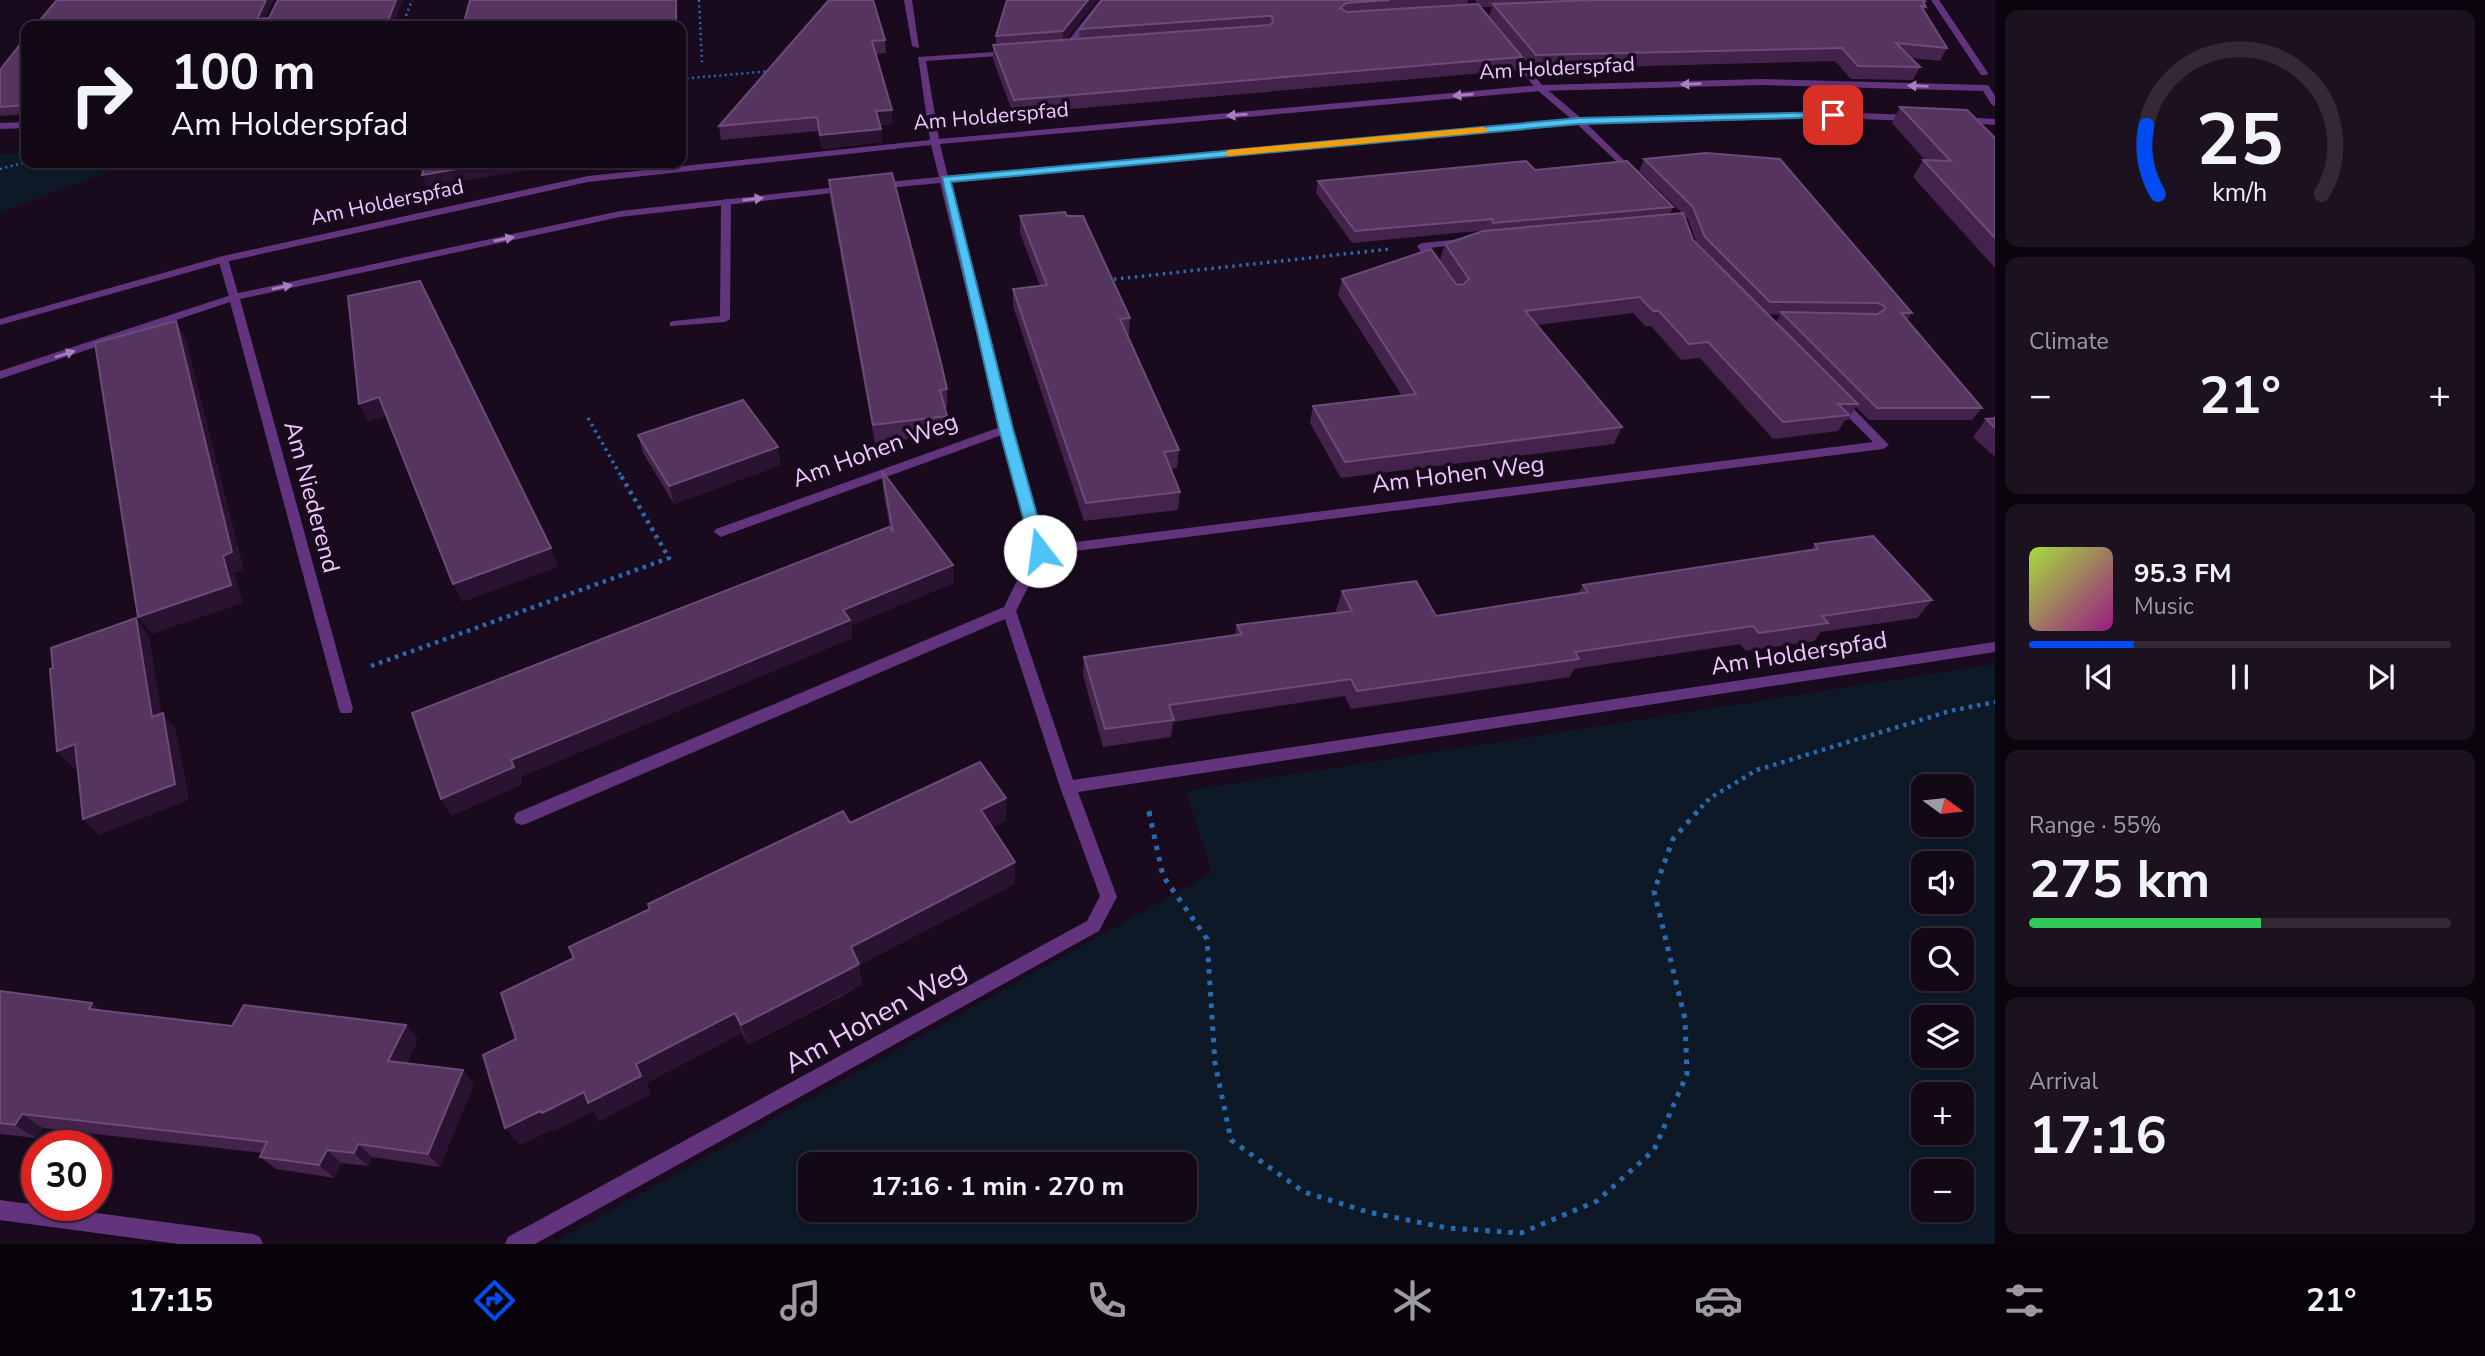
<!DOCTYPE html>
<meta charset="utf-8">
<style>
body{margin:0;font-family:"Nunito Sans",sans-serif;background:#1c111f;color:#f1f3f6;height:100vh;display:flex;flex-direction:column;font-size:26px;white-space:nowrap}
*{box-sizing:border-box;margin:0}
p{font-size:23px;color:#9d9aa1}
.icon{flex:none;width:38px;height:38px;fill:none;stroke:currentColor;stroke-width:2;stroke-linecap:round;stroke-linejoin:round}
.map{position:relative;flex:1;overflow:hidden}
.sheet{display:flex;flex-direction:column;gap:10px;padding:10px;background:#0a040c;width:490px}
.sheet>*{flex:none}
.top-card{position:absolute;left:21px;top:21px;width:665px;height:147px;border-radius:14px;box-shadow:0 2px 5px #0004,0 0 0 2px #322935;background:#130816;color:#f1f3f6;overflow:hidden}
.needle{width:46px;rotate:105deg}
.tools{position:absolute;left:1911px;top:774px;display:grid;gap:14px}
.tools a{display:grid;place-items:center;width:63px;height:63px;border-radius:14px;background:#130816;box-shadow:0 2px 5px #0004,0 0 0 2px #322935;font-size:35px}
.speed{position:absolute;left:21px;top:1130px;display:flex;gap:14px;font-size:35px;font-weight:700;text-align:center}
.speed>*{display:grid;place-content:center;width:91px;height:91px;border-radius:50%;background:#130816;box-shadow:0 2px 5px #0004,0 0 0 2px #322935;line-height:1}
.speed .limit{border:10px solid #d22;background:#fff;color:#111}
.pin{position:absolute;display:grid;place-items:center;width:60px;height:60px;color:#fff;margin:-30px;border-radius:14px;box-shadow:0 4px 10px #0006}
.me{position:absolute;width:77px;margin:-38px;rotate:345deg;stroke-linejoin:round;filter:drop-shadow(0 0 5px #0008)}
.turn{display:flex;align-items:center;gap:24px;height:147px;padding:0 35px;font-size:32px}
.turn .icon{width:91px;height:91px;stroke-width:2.5}
.turn b{display:block;font-size:49px;line-height:60px}
.big{font-size:52px;font-weight:700;line-height:1.1}
.sheet .tile{flex:1;display:flex;flex-direction:column;justify-content:center;gap:10px;min-width:0;padding:0 24px;border-radius:14px;background:#1c111f}
.sheet .dial{align-items:center;gap:0}
.dial svg{height:182px;overflow:visible;fill:none;stroke:#322935;stroke-width:7;stroke-linecap:round;text-anchor:middle}
.dial text{fill:#f1f3f6;stroke:none}
.song{display:flex;align-items:center;gap:21px}
.cover{width:84px;height:84px;border-radius:10px;background:linear-gradient(135deg,hsl(80 70% 55%),hsl(310 70% 35%))}
.played{height:7px;border-radius:4px;background:linear-gradient(90deg,#004cf2 25%,#322935 25%)}
.keys{display:flex;justify-content:space-around;direction:ltr}
.heat{display:flex;justify-content:space-between;align-items:center;font-size:38px;direction:ltr}
.charge{height:10px;border-radius:5px;background:linear-gradient(90deg,#34c759 55%,#322935 0)}
.trip{position:absolute;left:798px;top:1152px;width:399px;height:70px;border-radius:14px;background:#130816;box-shadow:0 2px 5px #0004,0 0 0 2px #322935;font-weight:700;line-height:70px;text-align:center}
.dock{display:flex;height:112px;justify-content:space-around;align-items:center;background:#080309;color:#9d9aa1}
.dock .icon{width:49px;height:49px}
.dock .selected{color:#004cf2}
.dock b{font-size:32px;color:#f1f3f6}
main{display:flex;flex:1;min-height:0}
.map>svg:first-child{display:block}
.green{fill:#0e1927;fill-rule:evenodd}
.lines{fill:none;stroke-linecap:round;stroke-linejoin:round}
.path-far3{stroke:#296ab1;stroke-width:2.5;stroke-dasharray:2 3.5;stroke-linecap:butt}
.path-far2{stroke:#296ab1;stroke-width:3.5;stroke-dasharray:2.5 4.5;stroke-linecap:butt}
.path-far1{stroke:#296ab1;stroke-width:4.5;stroke-dasharray:3.5 5;stroke-linecap:butt}
.path{stroke:#296ab1;stroke-width:5;stroke-dasharray:4.5 7;stroke-linecap:butt}
.lane{fill:#62347e;fill-rule:evenodd}
.street{fill:#62347e;fill-rule:evenodd}
.wall{fill:#43224c;fill-rule:evenodd}
.shaded-wall{fill:#2a1231}
.building{fill:#553460;stroke:#6d4b79;stroke-width:2}
.oneway{fill:#a87ebe}
.route{fill:#4fc3f7;stroke:#337fa1;stroke-width:2}
.slow{fill:#f59e0b}
.labels{text-anchor:middle;stroke-width:7;stroke-linejoin:round;paint-order:stroke}
.far-street-label{font-size:21px;fill:#eec7ff;stroke:#190b1d}
.street-label{font-size:24px;fill:#eec7ff;stroke:#190b1d}
.near-street-label{font-size:28px;fill:#eec7ff;stroke:#190b1d}
</style>
<main>
<div class="map">
<svg width="1995" height="1244" viewBox="0 0 1995 1244">
<rect width="100%" height="100%" fill="#190b1d"/>
<path class="green" d="M26,153V163H130L0,213V154Z
M1995,664V1244H551L1212,873L1186,791ZM1923,786H1962V824H1923ZM1923,863H1962V901H1923ZM1923,940H1962V978H1923ZM1923,1017H1962V1055H1923ZM1923,1094H1962V1132H1923ZM810,1164H1185V1209H810ZM1923,1171H1962V1209H1923Z"/>
<g class="lines">
<path class="path-far3" d="M699,0L702,62
M402,26L412,0
M681,79L770,71
M0,169L26,162"/>
<path class="path-far2" d="M1107,280L1390,249
M588,418L621,476"/>
<path class="path-far1" d="M371,666L669,558L620,474
M1149,811L1150,814
M1695,814L1710,798L1757,770L1950,711L1995,702"/>
<path class="path" d="M1149,812L1163,876L1207,939L1215,1063L1231,1140L1304,1192L1368,1212L1447,1228L1521,1233L1597,1201L1654,1150L1687,1074L1685,1019L1654,891L1673,839L1697,812"/>
<path class="lane" d="M1100,0H1108L1070,50H1064V46Z
M1504,46H1510L1543,86L1582,119V123H1576L1537,90L1504,50Z
M26,122V128L0,129V123Z
M726,199L731,202L730,319L725,322L670,326V322L674,321L720,316L721,202Z
M1461,239L1466,242L1465,244L1429,248L1441,266L1436,269L1432,268L1417,246L1422,243Z
M223,256L228,259L239,297L238,299L234,300L229,297L218,259Z
M1006,425L1010,426L1012,429L1010,432L726,535L721,537L714,532L716,529Z"/>
<path class="street" d="M904,0H912L919,48L912,46Z
M1931,0H1939L1988,73L1987,75H1981Z
M1010,51H1013V55L926,61L939,139L1540,85L1762,79L1986,85L1989,86L1995,96V106L1992,105L1983,91L1762,85L1540,91L940,144L948,177L1579,118L1833,112L1911,115L1915,118L1911,121L1833,118L1587,124L1636,172L1638,174L1633,177L1577,124L950,182L1012,429L1044,546L1873,442L1836,405V399H1844L1889,445L1883,449L1044,555L1016,611L1073,780L1995,642V652L1078,792L1117,897L1099,931L535,1244H505L508,1237L1087,921L1100,896L1060,787L1005,619L528,823L522,825L516,823L514,818L516,813L1004,607L1032,551L1000,429L940,183L878,189L873,186L878,183L939,177L931,145L588,182L225,262L0,325V319L223,256L588,176L930,140L918,57Z
M1960,117L1995,119V125L1957,122L1956,120Z
M847,186L852,189L850,191L620,217L240,299L353,709L351,713H341L339,709L230,302L0,379V371L234,294L620,211Z
M0,1200L253,1234L260,1237L263,1244H178L0,1220Z"/>
</g>
<path class="wall" d="M829,0L885,40L886,53L876,54L893,124L880,125L882,142L822,149L818,131L721,140L719,126Z
M1007,0H1098L1065,40L1079,39L1080,29L1102,0H1468L1467,5L1478,4L1475,0H1924V3L1926,7L1924,11L1947,48L1940,61L1911,58L1920,67L1913,80L1851,79L1835,61L1532,69L1489,16L1492,7H1481L1522,57L1518,70L1013,114L993,59V45H996V36Z
M26,37V114L0,116V70Z
M1900,107L1995,138V268L1913,177L1923,160H1925L1892,123Z
M1644,159L1912,313L1907,320L1982,408L1972,420H1869L1856,407L1848,420H1845L1838,431L1773,439L1700,358L1681,360L1651,326L1646,327L1633,313L1537,325L1622,427L1614,444L1341,478L1310,423L1313,406L1402,396L1338,295L1342,279L1457,284L1440,260L1445,244L1488,230L1352,243L1316,193L1318,181L1535,170L1673,207L1670,214L1682,213L1639,171ZM1683,215L1688,219L1697,244L1693,240ZM1768,314L1780,315L1776,322Z
M829,180L947,389V407H944L947,416V434L875,443L830,197Z
M1020,216H1067L1130,318L1129,336H1127L1179,450L1177,468L1171,469L1180,492L1178,510L1084,521L1013,306V289L1040,286L1020,233Z
M1995,418V457L1973,437L1986,419Z
M638,435L781,465L674,504L643,453Z
M882,471L954,583L851,625L852,638L520,777L522,784L451,816L890,529L883,489Z
M1815,544L1932,600L1917,618L1821,632L1814,641L1746,651L1740,644L1574,669L1570,677L1351,709L1345,696L1173,722L1171,737L1103,747L1083,675L1084,657L1235,635L1237,625L1338,613L1336,610L1342,591L1436,616L1578,594L1583,585L1811,550Z
M1006,821L993,827L1015,884L859,965L862,984L840,997L748,1045L742,1033L646,1083L651,1094L599,1121L593,1111L554,1131L553,1129L519,1145L516,1039L574,958L850,823Z
M0,991L92,1003L101,1010L232,1026L418,1039L407,1063L474,1084L440,1167L372,1157L368,1166L341,1163L334,1178L276,1169L260,1157L262,1153L43,1128L36,1138L0,1134Z"/>
<path class="shaded-wall" d="M266,0H274L261,26L257,19Z
M396,0H403L393,26H386Z
M676,0H677L678,26H676Z
M1088,0H1098L1062,44L1063,31Z
M681,101L682,145H681Z
M892,110L893,124L877,125L876,111Z
M881,129L882,142L822,149L820,135Z
M492,163H528L530,170L427,187L422,175Z
M528,163H559L529,167Z
M176,321L186,339L244,570L234,573L243,603L152,634L138,617Z
M379,397L387,416L368,422L359,404Z
M778,447L781,465L674,504L669,486Z
M551,548L558,567L462,602L453,584Z
M953,565L954,583L851,625L852,638L520,777L522,784L451,816L441,799L511,760L843,610Z
M136,618L149,636L165,734L152,717Z
M163,713L176,730L189,800L99,835L83,819Z
M75,744L90,761L73,768L57,751Z
M1006,798V821L982,833L981,810Z
M1015,862V884L859,965L862,984L748,1045L741,1025L851,947Z
M92,1003L111,1018L89,1009Z
M735,1013L742,1033L646,1083L651,1094L599,1121L593,1111L554,1131L553,1129L519,1145L505,1128L584,1092Z
M406,1025L418,1039L401,1075L388,1061Z
M463,1070L474,1084L440,1167L428,1154Z
M22,1114L43,1128L36,1138L15,1125Z
M358,1144L372,1157L368,1166L354,1153Z
M327,1150L341,1163L334,1178L319,1165Z"/>
<path class="building" d="M57,0H266L257,19L269,18L278,0H396L386,26H35Z
M470,0H676V26H463Z
M829,0H873L885,40L872,41L892,110L876,111L881,129L820,135L817,117L719,126Z
M1007,0H1088L1063,31L996,36Z
M1102,0H1390L1346,3L1340,8L1347,12L1478,4L1522,57L1014,100L993,45L1270,25L1273,22L1272,16H1267L1080,29Z
M1591,0H1924L1925,1H1923L1926,7L1921,6L1947,48L1896,43L1920,67L1858,66L1842,48L1536,55L1493,4Z
M26,37V105L0,107V70Z
M1900,107L1967,110L1995,138V238L1923,160L1951,161Z
M1706,153L1780,159L1912,313H1901L1982,408H1877L1781,312L1878,314L1885,309L1884,306L1878,303L1770,302L1705,237L1693,207L1644,159Z
M1526,161L1535,170L1627,161L1673,207L1493,223L1492,219L1355,231L1318,181Z
M425,163H492L422,175Z
M892,173L940,359L947,389L940,390L947,416L873,425L829,180Z
M1065,212L1067,216H1083L1130,318L1120,319L1179,450L1164,452L1180,492L1086,503L1013,289L1047,285L1020,216Z
M1683,213L1693,240L1858,404H1838L1849,415L1783,422L1708,342L1689,344L1659,311H1653L1640,297L1525,311L1622,427L1345,462L1313,406L1416,394L1342,279L1431,249L1456,284L1463,285L1469,279L1445,244L1483,231Z
M420,281L551,548L453,584L379,397L359,404L348,296Z
M176,321L232,552L223,556L231,585L138,617L95,343Z
M743,400L778,447L669,486L638,435Z
M1995,418V428L1986,419Z
M882,471L953,565L843,610L850,620L511,760L514,767L441,799L412,713L889,527L893,532Z
M1873,536L1932,600L1822,616L1828,623L1759,633L1753,626L1575,652L1579,659L1357,691L1351,679L1169,705L1174,720L1105,729L1084,657L1242,634L1237,625L1352,611L1342,591L1416,581L1436,616L1588,592L1583,585L1818,549L1815,544Z
M136,618L152,717L163,713L175,784L83,819L75,744L57,751L50,669L53,668L51,648Z
M980,762L1006,798L981,810L1015,862L851,947L859,964L836,976L741,1025L735,1013L636,1064L641,1076L588,1103L584,1092L542,1113L540,1111L505,1128L483,1055L516,1039L501,993L574,958L569,947L650,909L648,904L843,811L850,823Z
M0,991L92,1003L89,1009L232,1026L244,1005L406,1025L388,1061L463,1070L428,1154L358,1144L354,1153L327,1150L319,1165L260,1157L267,1142L22,1114L15,1125L0,1123Z"/>
<defs><path id="oneway-solid" d="M-6-.8H1V-3.2L6.5 0L1 3.2V.8H-6Z" transform="scale(1.75)"/></defs>
<g class="oneway">
<use href="#oneway-solid" transform="translate(1691 84) rotate(178)"/>
<use href="#oneway-solid" transform="translate(1918 86) rotate(-178)"/>
<use href="#oneway-solid" transform="translate(1463 95) rotate(175)"/>
<use href="#oneway-solid" transform="translate(1237 115) rotate(175)"/>
<use href="#oneway-solid" transform="translate(753 199) rotate(-6)"/>
<use href="#oneway-solid" transform="translate(504 239) rotate(-12)"/>
<use href="#oneway-solid" transform="translate(282 287) rotate(-12)"/>
<use href="#oneway-solid" transform="translate(65 354) rotate(-18)"/>
</g>
<path class="route" d="M1833,112L1837,113V117L1579,124L951,182L1013,429L1047,551L1040,557L1032,551L999,429L942,177L1579,118Z"/>
<path class="slow" d="M1483,127L1488,130L1487,132L1229,156L1224,153L1229,150Z"/>
<g class="labels">
<g class="far-street-label">
<text transform="translate(1557 68) rotate(-3)" y="7">Am Holderspfad</text>
<text transform="translate(991 116) rotate(-5)" y="7">Am Holderspfad</text>
<text transform="translate(387 202) rotate(-12)" y="7">Am Holderspfad</text>
</g>
<g class="street-label">
<text transform="translate(875 450) rotate(-20)" y="8">Am Hohen Weg</text>
<text transform="translate(1458 474) rotate(-7)" y="8">Am Hohen Weg</text>
<text transform="translate(312 497) rotate(75)" y="8">Am Niederend</text>
<text transform="translate(1799 653) rotate(-9)" y="8">Am Holderspfad</text>
</g>
<g class="near-street-label">
<text transform="translate(875 1016) rotate(-29)" y="10">Am Hohen Weg</text>
</g>
</g>
</svg>
<div class="tools">
<a><svg class="needle" viewBox="-14 -14 28 28"><path d="M0-13l5 13h-10z" fill="#e53935"/><path d="M0 13l5-13h-10z" fill="#9d9aa1"/></svg></a>
<a><svg class="icon" aria-label="sound" viewBox="0 0 24 24"><path d="M4 9h4l5-4v14l-5-4H4zM17 9q2 3 0 6"/></svg></a>
<a><svg class="icon" aria-label="search" viewBox="0 0 24 24"><circle cx="10" cy="10" r="6"/><path d="M15 15l6 6"/></svg></a>
<a><svg class="icon" aria-label="layers" viewBox="0 0 24 24"><path d="M12 4l9 5-9 5-9-5zM3 14l9 5 9-5"/></svg></a>
<a>+</a>
<a>−</a>
</div>
<div class="speed"><div class="limit">30</div></div>
<div class="pin" style="left:1833px;top:115px;background:#d93025"><svg class="icon" aria-label="arrive" viewBox="0 0 24 24"><path d="M6 21V4h12l-3 4 3 4H6"/></svg></div>
<svg class="me" style="left:1040px;top:551px" viewBox="-20 -20 40 40"><circle r="19" fill="#fff"/><path d="M0-13L10 11 0 6-10 11z" fill="#4fc3f7"/></svg>
<div class="trip">17:16 · 1 min · 270 m</div>
<div class="top-card">
<div class="turn"><svg class="icon" aria-label="right" viewBox="0 0 24 24"><path d="M7 20v-9h11M14 6l5 5-5 5"/></svg><div><b>100 m</b>Am Holderspfad</div></div>
</div>
</div>
<section class="sheet">
<div class="tile dial"><svg viewBox="0 0 100 80">
<path d="M14 69A42 42 0 1 1 86 69"/>
<path d="M14 69A42 42 0 0 1 9 39" stroke="#004cf2"/>
<text x="50" y="56" font-size="32" font-weight="700">25</text>
<text x="50" y="72" font-size="11">km/h</text>
</svg></div>
<div class="tile"><p>Climate</p>
<div class="heat"><a>−</a><b class="big">21°</b><a>+</a></div>
</div>
<div class="tile">
<div class="song"><i class="cover"></i><div><b>95.3 FM</b><p>Music</p></div></div>
<div class="played"></div>
<div class="keys"><svg class="icon" aria-label="previous" viewBox="0 0 24 24"><path d="M18 5L8 12l10 7zM5 5v14"/></svg><svg class="icon" aria-label="pause" viewBox="0 0 24 24"><path d="M8 5v14M16 5v14"/></svg><svg class="icon" aria-label="next" viewBox="0 0 24 24"><path d="M6 5l10 7-10 7zM19 5v14"/></svg></div>
</div>
<div class="tile"><p>Range · 55%</p><b class="big">275 km</b><div class="charge"></div></div>
<div class="tile"><p>Arrival</p><b class="big">17:16</b></div>
</section>
</main>
<nav class="dock">
<b>17:15</b>
<svg class="icon selected" aria-label="directions" viewBox="0 0 24 24"><path d="M12 3l9 9-9 9-9-9zM9 14v-3h6M13 9l2 2-2 2"/></svg>
<svg class="icon" aria-label="music" viewBox="0 0 24 24"><path d="M9 18V5l10-2v13"/><circle cx="6" cy="18" r="3"/><circle cx="16" cy="16" r="3"/></svg>
<svg class="icon" aria-label="phone" viewBox="0 0 24 24"><path d="M5 4h4l2 5-3 2q2 4 5 5l2-3 5 2v4C11 20 4 13 5 4z"/></svg>
<svg class="icon" aria-label="climate" viewBox="0 0 24 24"><path d="M12 3v18M4 7l16 10M4 17L20 7"/></svg>
<svg class="icon" aria-label="car" viewBox="0 0 24 24"><path d="M5 17H2v-5l4-1 3-4h7l3 4 3 1v5h-3M9 17h6M6 11h13"/><circle cx="7" cy="17" r="2"/><circle cx="17" cy="17" r="2"/></svg>
<svg class="icon" aria-label="filters" viewBox="0 0 24 24"><path d="M4 7h16M4 17h16"/><circle cx="9" cy="7" r="2"/><circle cx="15" cy="17" r="2"/></svg>
<b>21°</b>
</nav>
